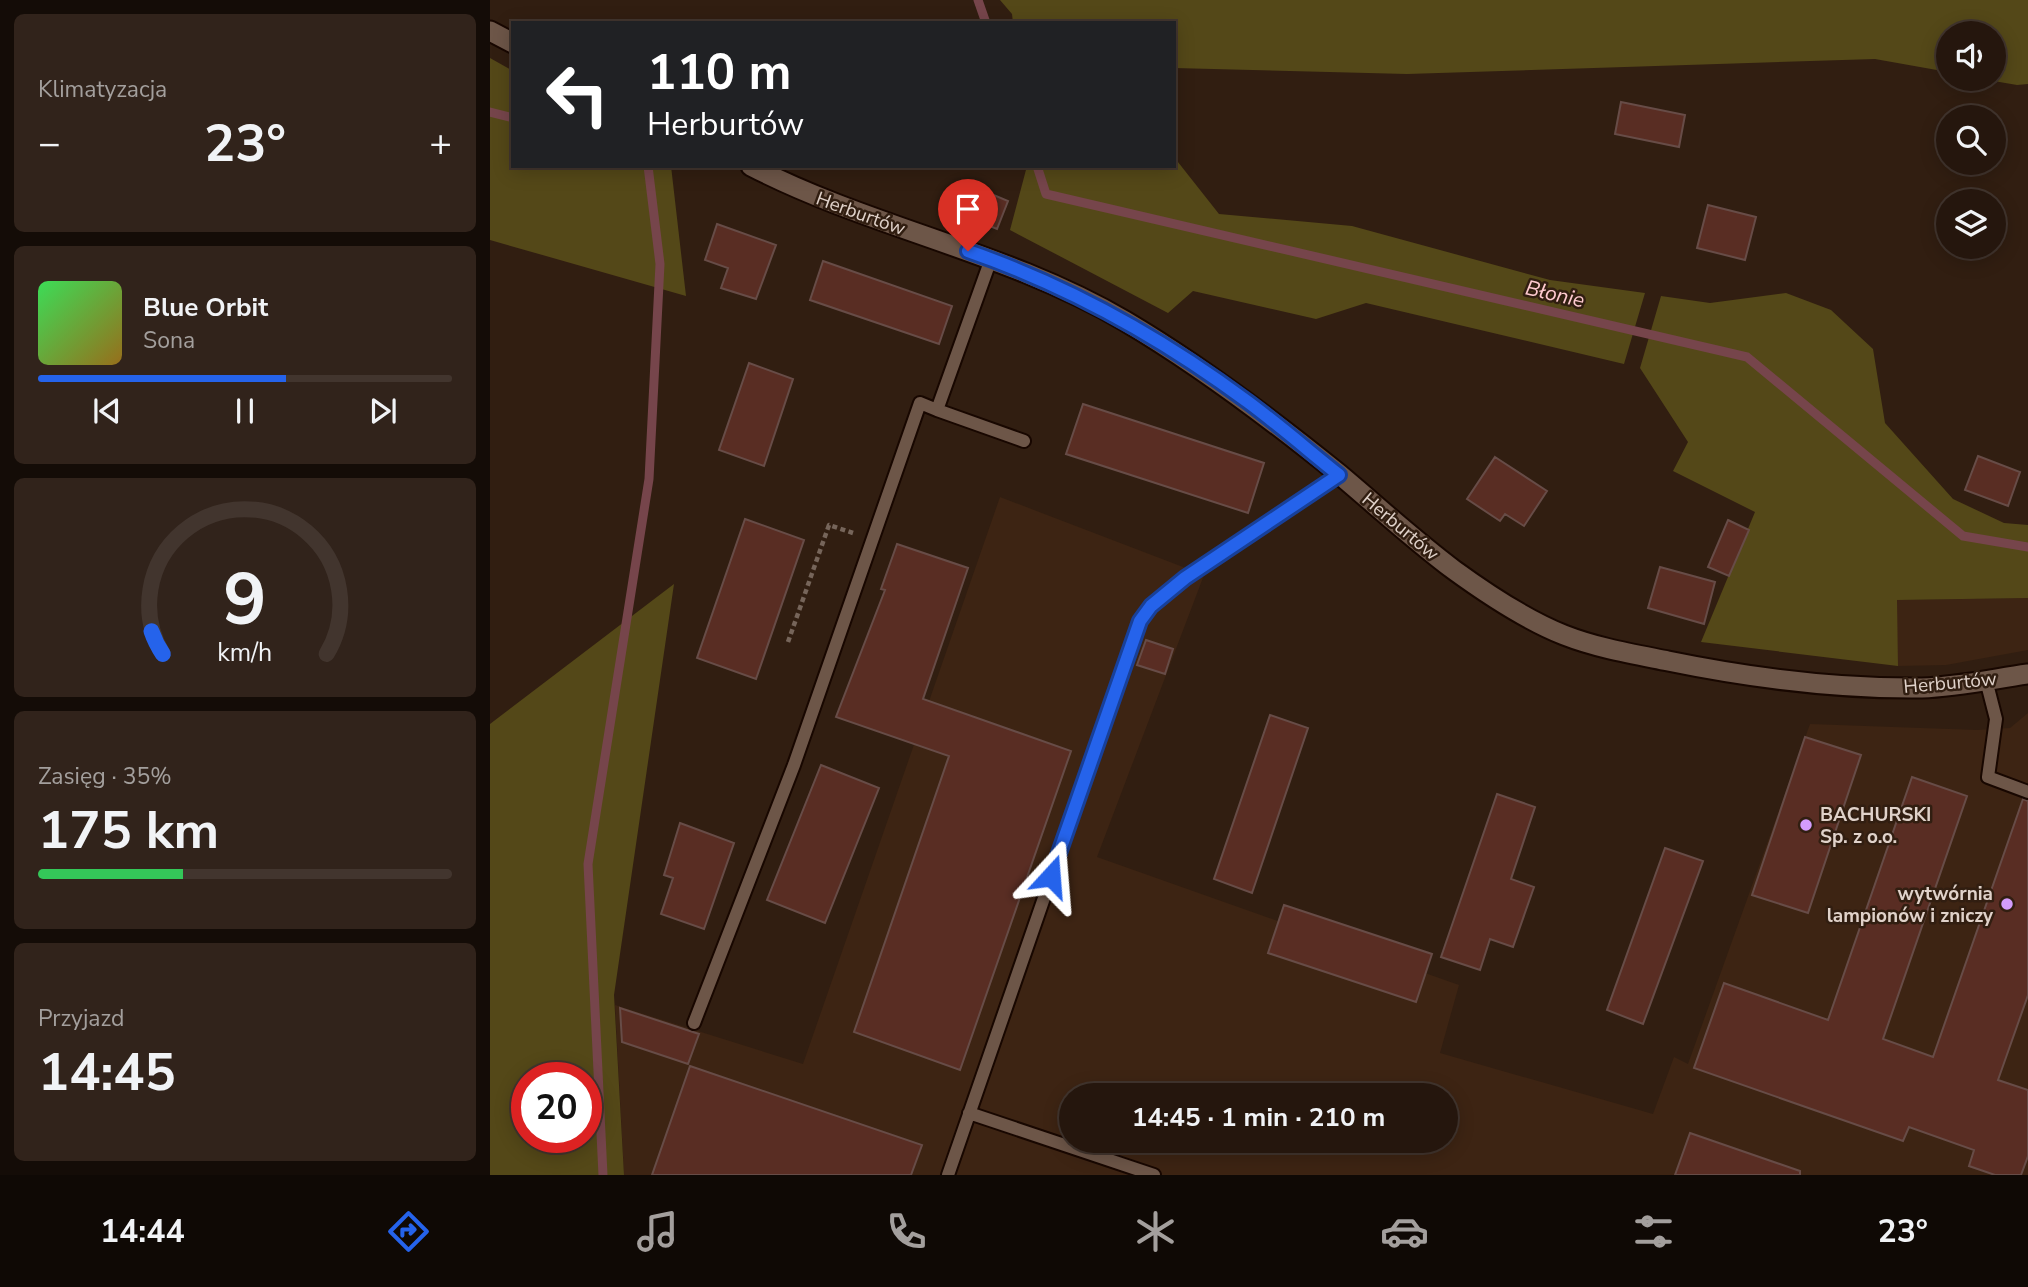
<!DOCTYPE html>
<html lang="pl">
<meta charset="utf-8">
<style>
body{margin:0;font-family:"Nunito Sans",sans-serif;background:#31231b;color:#f1f3f6;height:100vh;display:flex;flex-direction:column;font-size:26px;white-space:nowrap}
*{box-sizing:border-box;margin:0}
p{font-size:23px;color:#a39f9d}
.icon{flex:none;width:38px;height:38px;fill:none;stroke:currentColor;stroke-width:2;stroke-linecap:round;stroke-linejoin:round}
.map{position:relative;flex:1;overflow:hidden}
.sheet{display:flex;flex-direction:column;gap:14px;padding:14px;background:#140c07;width:490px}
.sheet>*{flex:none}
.banner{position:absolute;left:21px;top:21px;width:665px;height:147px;border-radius:0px;box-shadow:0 4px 18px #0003,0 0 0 2px #42352e;background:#202124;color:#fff;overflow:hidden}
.fabs{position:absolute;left:1446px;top:21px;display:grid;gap:14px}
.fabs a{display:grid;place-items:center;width:70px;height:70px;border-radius:50%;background:#25160d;box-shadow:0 4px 18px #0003,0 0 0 2px #42352e;font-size:35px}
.speed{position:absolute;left:21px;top:1062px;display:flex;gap:14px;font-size:35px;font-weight:700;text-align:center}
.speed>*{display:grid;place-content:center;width:91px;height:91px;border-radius:50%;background:#25160d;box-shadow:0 4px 18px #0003,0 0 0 2px #42352e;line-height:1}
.speed .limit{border:10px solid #d22;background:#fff;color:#111}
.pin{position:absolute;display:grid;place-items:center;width:60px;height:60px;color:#fff;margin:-72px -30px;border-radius:50% 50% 50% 0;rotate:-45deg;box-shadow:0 0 7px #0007}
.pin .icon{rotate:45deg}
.me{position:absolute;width:77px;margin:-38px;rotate:19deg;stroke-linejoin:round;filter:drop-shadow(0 0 5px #0008)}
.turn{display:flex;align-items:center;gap:24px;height:147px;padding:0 21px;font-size:32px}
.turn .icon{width:91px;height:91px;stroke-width:2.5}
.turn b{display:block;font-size:49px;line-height:60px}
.big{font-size:52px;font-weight:700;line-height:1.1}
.sheet .card{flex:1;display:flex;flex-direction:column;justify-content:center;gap:10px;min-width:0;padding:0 24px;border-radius:10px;background:#31231b}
.sheet .dial{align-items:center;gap:0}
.dial svg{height:182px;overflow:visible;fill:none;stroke:#42352e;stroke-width:7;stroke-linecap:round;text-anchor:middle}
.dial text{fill:#f1f3f6;stroke:none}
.song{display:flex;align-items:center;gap:21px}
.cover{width:84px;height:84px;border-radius:10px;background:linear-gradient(135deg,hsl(130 70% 55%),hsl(40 70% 35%))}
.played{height:7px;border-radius:4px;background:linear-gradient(90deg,#2563eb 60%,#42352e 60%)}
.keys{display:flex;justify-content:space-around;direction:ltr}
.heat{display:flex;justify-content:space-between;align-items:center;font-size:38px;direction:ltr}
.charge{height:10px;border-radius:5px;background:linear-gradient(90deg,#34c759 35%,#42352e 0)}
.trip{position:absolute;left:569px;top:1083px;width:399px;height:70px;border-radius:35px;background:#25160d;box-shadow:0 4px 18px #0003,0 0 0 2px #42352e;font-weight:700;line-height:70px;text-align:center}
.menu{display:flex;height:112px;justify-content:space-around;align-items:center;background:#0f0905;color:#a39f9d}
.menu .icon{width:49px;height:49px}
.menu .selected{color:#2563eb}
.menu b{font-size:32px;color:#f1f3f6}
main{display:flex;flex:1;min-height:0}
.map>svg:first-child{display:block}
.built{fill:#3d2413;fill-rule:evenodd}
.green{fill:#544818;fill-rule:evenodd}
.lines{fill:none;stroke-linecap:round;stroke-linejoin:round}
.stream{stroke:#76454b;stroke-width:9}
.building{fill:#592d23;stroke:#674c47;stroke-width:2}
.service-casing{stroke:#180700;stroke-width:16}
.tertiary-casing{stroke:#180700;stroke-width:23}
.path{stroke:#76655a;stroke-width:4.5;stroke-dasharray:5 3.5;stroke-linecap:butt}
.service{stroke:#6d5648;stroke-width:12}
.tertiary{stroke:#6d5648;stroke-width:19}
.route-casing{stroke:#184099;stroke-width:18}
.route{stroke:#2563eb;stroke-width:12}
.poi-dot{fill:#d39cfc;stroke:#311e11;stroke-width:2.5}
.labels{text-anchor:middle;stroke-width:5;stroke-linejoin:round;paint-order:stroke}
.street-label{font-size:19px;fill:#e0d2ca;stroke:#311e11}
.poi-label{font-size:19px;font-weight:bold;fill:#e0d2ca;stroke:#311e11;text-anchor:start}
.water-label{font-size:21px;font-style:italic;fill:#fecacf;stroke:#311e11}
</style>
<main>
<section class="sheet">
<div class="card"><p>Klimatyzacja</p>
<div class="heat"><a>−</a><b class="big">23°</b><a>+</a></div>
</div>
<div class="card">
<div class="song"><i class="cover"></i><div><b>Blue Orbit</b><p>Sona</p></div></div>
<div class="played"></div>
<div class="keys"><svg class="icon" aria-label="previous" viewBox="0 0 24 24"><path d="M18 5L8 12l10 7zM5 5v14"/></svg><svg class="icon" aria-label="pause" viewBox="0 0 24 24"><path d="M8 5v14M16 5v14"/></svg><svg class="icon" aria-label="next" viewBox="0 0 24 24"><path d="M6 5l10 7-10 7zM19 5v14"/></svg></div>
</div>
<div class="card dial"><svg viewBox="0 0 100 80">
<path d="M14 69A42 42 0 1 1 86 69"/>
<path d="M14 69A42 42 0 0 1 9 59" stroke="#2563eb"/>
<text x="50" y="56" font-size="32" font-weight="700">9</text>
<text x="50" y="72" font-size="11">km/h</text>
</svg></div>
<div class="card"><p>Zasięg · 35%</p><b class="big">175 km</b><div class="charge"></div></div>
<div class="card"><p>Przyjazd</p><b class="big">14:45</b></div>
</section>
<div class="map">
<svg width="1538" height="1175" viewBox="0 0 1538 1175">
<rect width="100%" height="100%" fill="#311e11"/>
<path class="built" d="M510,497L714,575L607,857L969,985L950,1053L1163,1114L1184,1057L1198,1064L1320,724L1487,730L1520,728L1538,713V1175H134L125,1005L313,1064ZM581,1096H956V1141H581Z
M1538,598V650L1456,665L1408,666L1406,600Z"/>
<path class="green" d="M510,0H1538V84L1527,85L1492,79H1503V33H1458V72L1385,59L917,74L684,68V23H523L522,14Z
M0,58L23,71V166H181L196,296L0,240Z
M684,157L729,214L862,226L1060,280L1155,293L1134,364L876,303L826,319L703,291L678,313L520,230L537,166H684Z
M1296,293L1341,310L1383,349L1395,423L1463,499L1514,523L1538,525V598L1407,600L1408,666L1211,642L1265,512L1183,471L1198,442L1150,368L1171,296L1220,303Z
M184,584L124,995L134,1175H0V724ZM96,1078V1138H37V1078Z"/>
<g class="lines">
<path class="stream" d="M488,0L496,23
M0,112L23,118
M547,166L556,194L1257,357L1473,536L1538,547
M113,1175L98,864L159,479L170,264L158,166"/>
</g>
<path class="building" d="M1131,102L1195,115L1189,147L1125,134Z
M487,188L518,201L507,229L475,216Z
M1218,205L1266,217L1255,260L1207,248Z
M227,224L286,245L266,299L231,288L238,268L215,260Z
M333,261L462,306L449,344L320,300Z
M259,363L303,379L274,466L229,450Z
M593,404L774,463L758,513L576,454Z
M1488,456L1530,472L1518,506L1475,490Z
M1005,457L1057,491L1034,526L1015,514L1010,521L977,499Z
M255,519L314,540L266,679L207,658Z
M1238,520L1259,530L1239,576L1218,567Z
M407,544L478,568L433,699L581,751L470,1070L364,1032L459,756L346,717L395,590L391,589Z
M1170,567L1225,582L1214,624L1158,608Z
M656,640L683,649L675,674L647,665Z
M780,715L818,728L762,893L724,879Z
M1315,737L1371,755L1318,913L1262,895Z
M331,765L389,788L335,923L277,900Z
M1422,777L1477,796L1393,1039L1443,1057L1533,799L1538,801V995L1508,1080L1538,1090V1156L1531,1175H1505L1479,1166L1484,1150L1419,1127L1413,1141L1204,1068L1234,983L1338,1020Z
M1007,794L1045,807L1021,879L1044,887L1023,947L1000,939L990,970L951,957Z
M190,823L244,843L214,929L171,914L183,878L174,875Z
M1175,848L1213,861L1153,1024L1117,1010Z
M794,905L942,954L926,1002L778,953Z
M130,1008L209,1034L198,1064L132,1042Z
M200,1066L432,1145L421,1175H162Z
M1200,1133L1310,1171V1175H1185Z"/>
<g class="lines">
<g class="service-casing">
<path id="service" d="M447,410L534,441
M1496,680L1506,719L1498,777L1538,792
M204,1023L304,765L430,403L447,410L501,259
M479,1113L664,1175
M458,1175L650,621L661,606L695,578L849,475"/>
</g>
<g class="tertiary-casing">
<path id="tertiary" d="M0,31L23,43
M261,166C381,228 518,252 635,321C711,366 781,419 849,474C887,506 924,540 964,570C997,594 1036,620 1074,635C1107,648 1143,654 1178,661C1261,678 1347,689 1432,688C1467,687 1503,679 1538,674"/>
</g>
<path class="path" d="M298,642L339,525L363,533"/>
<use href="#service" class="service"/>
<use href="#tertiary" class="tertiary"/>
</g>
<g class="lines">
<g class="route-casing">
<path id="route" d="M478,251C579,286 672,338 758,402C789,425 819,451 849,475L695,578L661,606L650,621L561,876"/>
</g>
<use href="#route" class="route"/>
</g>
<g class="poi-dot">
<circle cx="1316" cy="825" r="7"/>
<circle cx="1517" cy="904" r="7"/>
</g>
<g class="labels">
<g class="street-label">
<text transform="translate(371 213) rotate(20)" y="7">Herburtów</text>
<text transform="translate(911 526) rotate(40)" y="7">Herburtów</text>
<text transform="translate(1460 682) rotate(-5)" y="7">Herburtów</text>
</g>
<g class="poi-label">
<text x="1330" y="821">BACHURSKI<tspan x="1330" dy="22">Sp. z o.o.</tspan></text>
<text x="1503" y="900" text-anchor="end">wytwórnia<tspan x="1503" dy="22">lampionów i zniczy</tspan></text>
</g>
<g class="water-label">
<text transform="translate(1065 294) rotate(13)" y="7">Błonie</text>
</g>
</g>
</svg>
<div class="fabs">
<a><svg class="icon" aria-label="sound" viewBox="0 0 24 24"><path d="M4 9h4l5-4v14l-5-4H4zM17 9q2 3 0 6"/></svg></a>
<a><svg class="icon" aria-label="search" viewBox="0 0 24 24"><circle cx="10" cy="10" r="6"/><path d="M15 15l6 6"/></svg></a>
<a><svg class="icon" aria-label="layers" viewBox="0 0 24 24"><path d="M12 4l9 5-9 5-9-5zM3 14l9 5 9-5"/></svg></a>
</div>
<div class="speed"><div class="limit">20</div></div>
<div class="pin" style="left:478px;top:251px;background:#d93025"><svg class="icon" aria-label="arrive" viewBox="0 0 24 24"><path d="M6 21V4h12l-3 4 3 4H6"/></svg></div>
<svg class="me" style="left:561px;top:876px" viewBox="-20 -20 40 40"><path d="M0-17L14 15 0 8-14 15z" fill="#2563eb" stroke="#fff" stroke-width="4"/></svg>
<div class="trip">14:45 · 1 min · 210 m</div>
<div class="banner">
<div class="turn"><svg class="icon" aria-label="left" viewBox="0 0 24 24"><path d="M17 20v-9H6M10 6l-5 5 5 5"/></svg><div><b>110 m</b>Herburtów</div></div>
</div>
</div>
</main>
<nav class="menu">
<b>14:44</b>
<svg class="icon selected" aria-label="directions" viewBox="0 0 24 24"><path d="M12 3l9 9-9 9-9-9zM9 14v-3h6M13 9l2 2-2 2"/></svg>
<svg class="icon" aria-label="music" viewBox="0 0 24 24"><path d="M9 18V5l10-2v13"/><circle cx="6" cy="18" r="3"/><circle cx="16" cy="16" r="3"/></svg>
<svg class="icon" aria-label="phone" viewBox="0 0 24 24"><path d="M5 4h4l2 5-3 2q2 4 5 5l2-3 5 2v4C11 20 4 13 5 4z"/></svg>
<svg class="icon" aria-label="climate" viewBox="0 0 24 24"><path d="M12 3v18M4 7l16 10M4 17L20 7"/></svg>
<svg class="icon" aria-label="car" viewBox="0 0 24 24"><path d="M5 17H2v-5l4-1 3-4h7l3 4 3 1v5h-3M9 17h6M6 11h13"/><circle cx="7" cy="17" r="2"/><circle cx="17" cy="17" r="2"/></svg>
<svg class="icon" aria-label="filters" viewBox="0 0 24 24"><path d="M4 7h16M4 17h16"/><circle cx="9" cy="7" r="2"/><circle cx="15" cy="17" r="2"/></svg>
<b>23°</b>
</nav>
